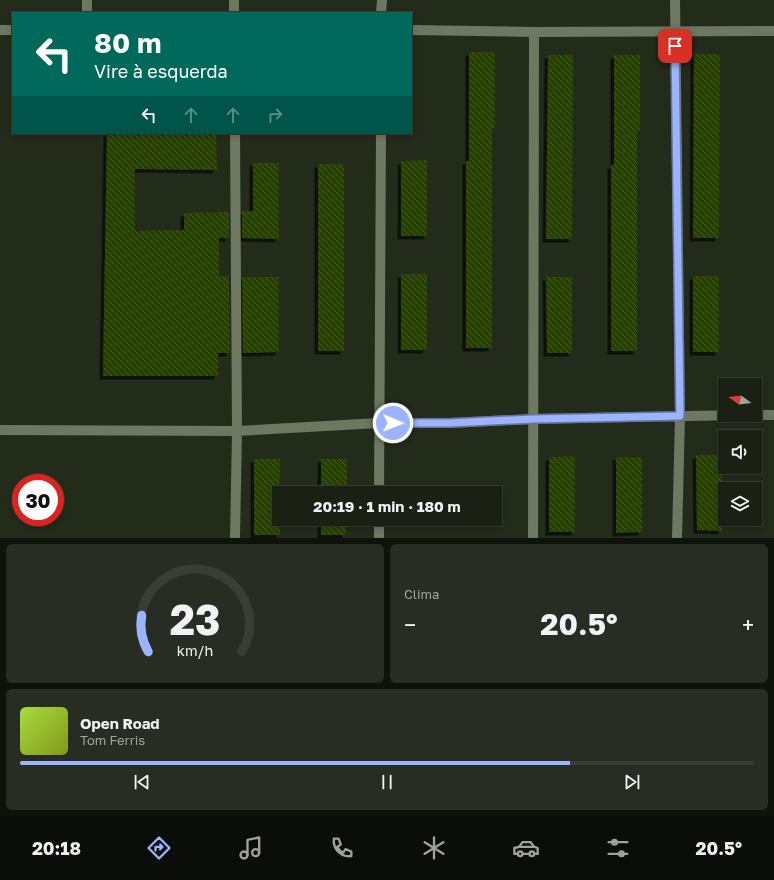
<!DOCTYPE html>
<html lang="pt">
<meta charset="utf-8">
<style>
body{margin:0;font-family:"Golos Text",sans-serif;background:#272d22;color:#f1f3f6;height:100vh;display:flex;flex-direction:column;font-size:15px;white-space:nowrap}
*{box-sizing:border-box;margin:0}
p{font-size:13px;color:#9fa3a0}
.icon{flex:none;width:22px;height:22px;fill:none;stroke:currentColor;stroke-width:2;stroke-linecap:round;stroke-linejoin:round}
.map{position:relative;height:538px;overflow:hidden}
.panel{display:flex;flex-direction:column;gap:6px;padding:6px;background:#0e120b;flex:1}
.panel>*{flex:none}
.guide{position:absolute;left:12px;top:12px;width:400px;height:122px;border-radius:0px;box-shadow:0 2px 6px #0003,0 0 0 1px #383e34;background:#00695c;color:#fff;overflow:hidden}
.needle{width:26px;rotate:285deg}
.tools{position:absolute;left:718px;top:378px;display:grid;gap:8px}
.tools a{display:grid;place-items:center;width:44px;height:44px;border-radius:0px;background:#1a2014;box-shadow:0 2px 6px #0003,0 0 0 1px #383e34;font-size:20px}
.speed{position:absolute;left:12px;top:474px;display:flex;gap:8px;font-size:20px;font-weight:700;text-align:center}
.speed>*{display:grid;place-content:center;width:52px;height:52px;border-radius:50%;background:#1a2014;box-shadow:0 2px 6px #0003,0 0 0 1px #383e34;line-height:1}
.speed .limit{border:6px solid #d22;background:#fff;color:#111}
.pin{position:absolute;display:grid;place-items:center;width:34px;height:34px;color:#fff;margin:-17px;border-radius:8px;box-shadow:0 2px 6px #0006}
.me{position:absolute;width:44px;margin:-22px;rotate:91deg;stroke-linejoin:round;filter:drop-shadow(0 0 3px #0008)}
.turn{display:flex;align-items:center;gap:14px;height:84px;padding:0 16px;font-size:18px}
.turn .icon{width:52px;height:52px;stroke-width:2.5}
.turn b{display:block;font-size:28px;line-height:34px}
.lanes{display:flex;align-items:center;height:38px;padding:0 16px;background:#0003;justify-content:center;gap:20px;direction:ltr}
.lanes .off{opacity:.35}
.big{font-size:30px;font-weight:700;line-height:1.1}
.panel .widget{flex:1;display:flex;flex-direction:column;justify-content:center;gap:6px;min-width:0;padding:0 14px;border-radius:6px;background:#272d22}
.panel .dial{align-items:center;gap:0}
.dial svg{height:104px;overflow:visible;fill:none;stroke:#383e34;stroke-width:7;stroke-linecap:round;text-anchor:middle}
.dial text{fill:#f1f3f6;stroke:none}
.song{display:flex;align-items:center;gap:12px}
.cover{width:48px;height:48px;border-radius:6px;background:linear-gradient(135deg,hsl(80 70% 55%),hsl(70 70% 35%))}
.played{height:4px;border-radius:2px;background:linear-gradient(90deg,#9cb4fd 75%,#383e34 75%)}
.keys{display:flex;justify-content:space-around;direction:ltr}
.heat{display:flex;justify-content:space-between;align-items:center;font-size:22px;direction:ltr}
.panel .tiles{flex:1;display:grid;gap:6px;grid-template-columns:1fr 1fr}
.widget:last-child{grid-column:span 2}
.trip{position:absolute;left:272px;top:486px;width:230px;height:40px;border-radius:0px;background:#1a2014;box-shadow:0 2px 6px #0003,0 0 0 1px #383e34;font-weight:700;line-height:40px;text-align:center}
.tabs{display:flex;height:64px;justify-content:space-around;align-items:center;background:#0a0d08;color:#9fa3a0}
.tabs .icon{width:28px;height:28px}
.tabs .current{color:#9cb4fd}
.tabs b{font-size:18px;color:#f1f3f6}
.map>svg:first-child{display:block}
.building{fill:url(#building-back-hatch);filter:url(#shadow)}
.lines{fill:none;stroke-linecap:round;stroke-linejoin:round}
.minor{stroke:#6c7860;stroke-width:10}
.route-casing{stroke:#6575a4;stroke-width:10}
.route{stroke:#9cb4fd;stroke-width:7}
</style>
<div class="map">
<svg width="774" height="538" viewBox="0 0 774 538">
<defs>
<pattern id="building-back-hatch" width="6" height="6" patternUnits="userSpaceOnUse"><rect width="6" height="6" fill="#283f05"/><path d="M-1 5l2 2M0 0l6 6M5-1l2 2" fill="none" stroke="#465a28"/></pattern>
<filter id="shadow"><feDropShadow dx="-3.5" dy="3.5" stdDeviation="0" flood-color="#0009"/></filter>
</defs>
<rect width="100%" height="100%" fill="#232b1b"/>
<path class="building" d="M469,52H495V128H492V348H466V161H469Z
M694,54H720L719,238H693Z
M548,55H573L572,239H546Z
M614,55H640V130H637V351H611V165H614Z
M107,133H216L217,170L135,169V231L184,230V213L229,212V238H219V276H229L230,353H218V376H103Z
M427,160V236H401V161Z
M253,163H279V239L242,238V211H253Z
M318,164H344V351H318Z
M401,274H427V350H401Z
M693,276H719V352H693Z
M242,277H279V352L243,353Z
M546,277H572V353H547Z
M696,455H722V531L697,530Z
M575,456V532H549V457Z
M616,457H642V532L616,533Z
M254,459H280L279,519H280V535H254Z
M321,459H347V493H321Z
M321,519H346V535H321Z"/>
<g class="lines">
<path class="minor" d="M87,0V13
M675,0L680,416L677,538
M234,13V0
M381,13L382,0
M0,30H13
M411,30L534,32L774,31
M235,133L237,431L235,538
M755,415H774
M0,430L237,431L379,423H449L533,419L741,415
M379,493L381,133
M379,519V538
M533,538L534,32"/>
</g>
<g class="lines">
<g class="route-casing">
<path id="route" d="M393,423H449L533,419L680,416L675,46"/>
</g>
<use href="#route" class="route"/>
</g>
</svg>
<div class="tools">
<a><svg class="needle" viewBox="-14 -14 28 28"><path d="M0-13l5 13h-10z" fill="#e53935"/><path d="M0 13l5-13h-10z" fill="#9fa3a0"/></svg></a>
<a><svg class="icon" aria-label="sound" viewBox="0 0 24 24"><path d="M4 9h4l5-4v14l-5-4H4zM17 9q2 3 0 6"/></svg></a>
<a><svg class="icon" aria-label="layers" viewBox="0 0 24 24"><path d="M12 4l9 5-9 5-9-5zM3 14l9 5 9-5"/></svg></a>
</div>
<div class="speed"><div class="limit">30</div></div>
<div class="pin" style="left:675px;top:46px;background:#d93025"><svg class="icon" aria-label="arrive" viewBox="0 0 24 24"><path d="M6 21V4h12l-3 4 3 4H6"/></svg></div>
<svg class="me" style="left:393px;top:423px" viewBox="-20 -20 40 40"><circle r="17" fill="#9cb4fd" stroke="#fff" stroke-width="3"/><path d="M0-11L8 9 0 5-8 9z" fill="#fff"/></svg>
<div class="trip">20:19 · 1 min · 180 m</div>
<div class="guide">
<div class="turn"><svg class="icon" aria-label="left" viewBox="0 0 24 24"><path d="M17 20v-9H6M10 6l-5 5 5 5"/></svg><div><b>80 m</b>Vire à esquerda</div></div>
<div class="lanes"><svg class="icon" aria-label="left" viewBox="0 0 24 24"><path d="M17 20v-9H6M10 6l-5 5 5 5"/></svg><svg class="icon off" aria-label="ahead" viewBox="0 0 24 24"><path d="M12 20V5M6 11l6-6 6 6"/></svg><svg class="icon off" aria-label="ahead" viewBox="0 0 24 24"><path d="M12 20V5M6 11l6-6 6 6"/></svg><svg class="icon off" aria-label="right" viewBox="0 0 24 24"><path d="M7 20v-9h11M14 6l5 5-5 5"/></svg></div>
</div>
</div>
<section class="panel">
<div class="tiles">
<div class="widget dial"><svg viewBox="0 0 100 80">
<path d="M14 69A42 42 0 1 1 86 69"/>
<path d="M14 69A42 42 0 0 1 9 41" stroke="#9cb4fd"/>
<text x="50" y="56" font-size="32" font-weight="700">23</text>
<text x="50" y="72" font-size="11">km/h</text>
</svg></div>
<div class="widget"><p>Clima</p>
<div class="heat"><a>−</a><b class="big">20.5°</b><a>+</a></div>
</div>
<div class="widget">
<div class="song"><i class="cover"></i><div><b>Open Road</b><p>Tom Ferris</p></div></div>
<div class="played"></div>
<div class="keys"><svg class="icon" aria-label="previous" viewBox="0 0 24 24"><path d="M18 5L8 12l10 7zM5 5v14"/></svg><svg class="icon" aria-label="pause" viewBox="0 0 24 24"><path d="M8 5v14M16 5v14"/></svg><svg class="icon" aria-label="next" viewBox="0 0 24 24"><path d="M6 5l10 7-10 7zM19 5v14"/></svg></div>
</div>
</div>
</section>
<nav class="tabs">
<b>20:18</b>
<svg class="icon current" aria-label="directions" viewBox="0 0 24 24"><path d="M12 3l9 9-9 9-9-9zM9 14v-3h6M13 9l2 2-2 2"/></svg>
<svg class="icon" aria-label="music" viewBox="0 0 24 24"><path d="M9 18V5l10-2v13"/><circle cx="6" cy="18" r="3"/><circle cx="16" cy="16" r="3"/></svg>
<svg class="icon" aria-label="phone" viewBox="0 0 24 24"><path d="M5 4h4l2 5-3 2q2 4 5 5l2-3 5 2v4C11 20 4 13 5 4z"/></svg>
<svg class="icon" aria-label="climate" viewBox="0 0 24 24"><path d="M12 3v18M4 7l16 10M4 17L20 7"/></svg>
<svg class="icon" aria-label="car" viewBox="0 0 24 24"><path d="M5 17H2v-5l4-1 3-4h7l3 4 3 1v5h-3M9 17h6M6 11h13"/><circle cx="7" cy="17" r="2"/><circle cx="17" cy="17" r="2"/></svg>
<svg class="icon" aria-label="filters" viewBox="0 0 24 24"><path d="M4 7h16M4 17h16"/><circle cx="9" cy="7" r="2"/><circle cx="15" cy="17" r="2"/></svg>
<b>20.5°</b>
</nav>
